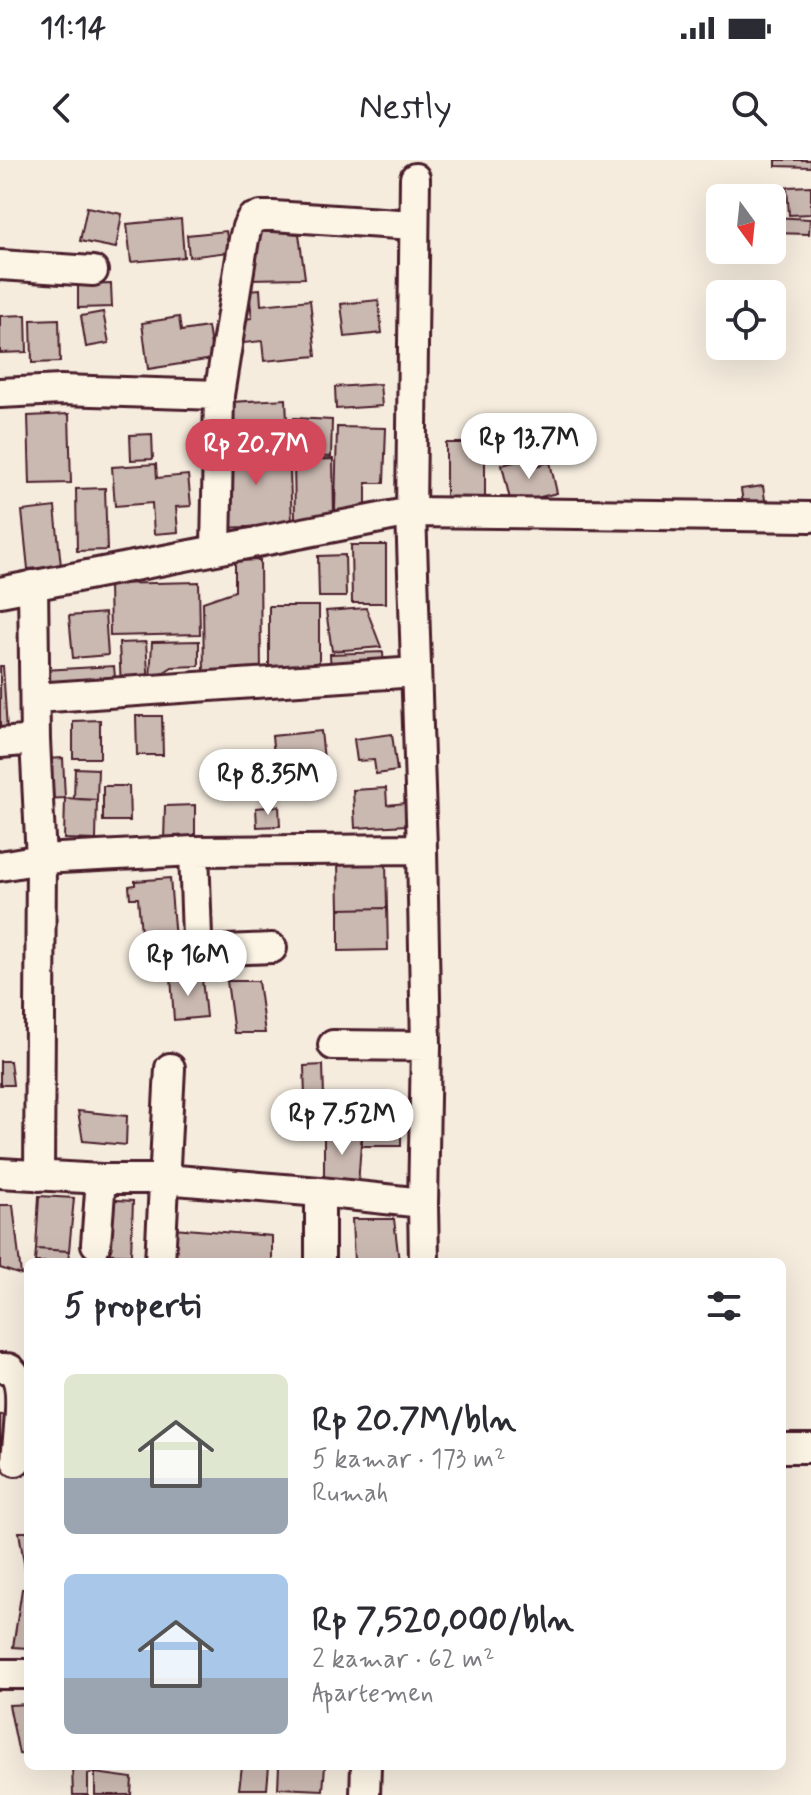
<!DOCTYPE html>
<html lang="id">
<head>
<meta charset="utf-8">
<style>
  body { margin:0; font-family:Mynerve,sans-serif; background:#f2f2f3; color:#2b2b33; height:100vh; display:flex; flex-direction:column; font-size:30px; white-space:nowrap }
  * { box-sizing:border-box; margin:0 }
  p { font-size:26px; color:#7c7c81 }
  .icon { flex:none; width:44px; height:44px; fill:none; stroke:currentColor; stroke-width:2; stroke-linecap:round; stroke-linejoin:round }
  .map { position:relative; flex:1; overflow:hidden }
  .sheet { position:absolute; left:24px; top:1098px; width:762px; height:512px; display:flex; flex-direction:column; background:#fff; border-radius:12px; box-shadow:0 8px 32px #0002 }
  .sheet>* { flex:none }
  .needle { width:52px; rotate:165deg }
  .fabs { position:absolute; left:706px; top:24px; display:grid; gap:16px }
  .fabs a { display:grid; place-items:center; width:80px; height:80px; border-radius:12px; background:#fff; box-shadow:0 8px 32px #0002; font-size:40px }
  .price { position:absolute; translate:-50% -68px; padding:0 18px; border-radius:28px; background:#fff; color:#222; font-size:26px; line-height:52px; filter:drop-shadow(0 2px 4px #0008) }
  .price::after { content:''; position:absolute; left:50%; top:48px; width:24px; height:18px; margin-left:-12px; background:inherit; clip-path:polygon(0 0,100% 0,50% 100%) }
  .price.selected { background:#d1495b; color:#fff }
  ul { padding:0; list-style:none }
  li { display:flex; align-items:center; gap:24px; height:200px; padding:0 40px }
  li span { display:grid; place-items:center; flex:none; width:224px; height:160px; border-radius:12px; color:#555 }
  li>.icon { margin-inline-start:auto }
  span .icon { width:96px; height:96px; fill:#fffc; stroke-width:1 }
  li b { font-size:34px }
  h2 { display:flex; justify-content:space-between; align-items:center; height:96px; padding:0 40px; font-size:34px }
  .status { display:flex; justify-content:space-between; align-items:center; height:56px; padding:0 40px; background:#fff; direction:ltr }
  .status svg { height:22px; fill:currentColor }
  header { display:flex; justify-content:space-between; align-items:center; height:104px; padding:0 40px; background:#fff; font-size:36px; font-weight:600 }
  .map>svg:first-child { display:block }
  .building { fill:#cab9b1; stroke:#4a1f2b; stroke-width:2 }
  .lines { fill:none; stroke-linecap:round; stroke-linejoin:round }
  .minor-casing { stroke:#4a1f2b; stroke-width:34 }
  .minor { stroke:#fcf5e5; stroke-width:28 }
</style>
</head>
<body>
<div class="status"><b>11:14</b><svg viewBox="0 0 49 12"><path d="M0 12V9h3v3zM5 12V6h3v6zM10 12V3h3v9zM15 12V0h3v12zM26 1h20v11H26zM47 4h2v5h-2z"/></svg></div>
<header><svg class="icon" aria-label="back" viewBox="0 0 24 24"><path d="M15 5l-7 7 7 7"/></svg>Nestly<svg class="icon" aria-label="search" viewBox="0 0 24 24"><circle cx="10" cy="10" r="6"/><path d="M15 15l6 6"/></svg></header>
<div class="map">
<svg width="811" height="1635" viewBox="0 0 811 1635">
  <rect width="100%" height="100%" fill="#f5ecde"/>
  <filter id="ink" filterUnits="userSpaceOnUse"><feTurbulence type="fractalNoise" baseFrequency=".0125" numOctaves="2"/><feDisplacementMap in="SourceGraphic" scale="16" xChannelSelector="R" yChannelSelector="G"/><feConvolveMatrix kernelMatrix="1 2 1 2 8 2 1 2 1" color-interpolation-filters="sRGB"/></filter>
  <g filter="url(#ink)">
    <path class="building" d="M776,0h35v7l-35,-1z
      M811,26v28l-22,1 -2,-28z
      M87,47l35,7 -6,34 -36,-7z
      M772,57l38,2 -1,15 -37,-1z
      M181,59l3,38 -53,5 -4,-38z
      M251,69l48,5 6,44 -57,1z
      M226,71l3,21 -40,5 -2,-22z
      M111,124l1,23 -34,1v-23z
      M260,129l1,16 49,-5 6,56 -52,5 -2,-20 -28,3 -2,-24 20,-2 -3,-28z
      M378,140l4,33 -37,4 -4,-33z
      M103,152l6,31 -23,4 -5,-31z
      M26,155l1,37 -27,1v-37z
      M179,157l2,14 27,-4 5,32 -65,10 -6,-46z
      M59,159l1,43 -28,1 -1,-43z
      M380,224l2,22 -46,3 -1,-22z
      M286,239l2,45 -57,3 -1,-45z
      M69,254l2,69 -41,1 -2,-68z
      M294,258l38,2 -1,37 -39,-2z
      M337,267l49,1 -2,55h-18v27h-31z
      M152,274l1,25 -22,1 -1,-25z
      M446,283h39v56h-39z
      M289,286l3,79 -69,3 -3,-79z
      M530,298l2,9 18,-5 7,31 -46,11 -9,-39z
      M333,299l1,58 -39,1 -1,-58z
      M156,304l1,14 31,-3 3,31 -15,1 2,25 -24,2 -2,-31 -37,3 -3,-39z
      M763,326l3,21 -22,3 -3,-21z
      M105,328l2,62 -30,1 -1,-62z
      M55,347l6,59 -33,3 -6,-58z
      M351,385h35v58h-34z
      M345,395l1,42h-27l-1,-41z
      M260,400l1,114 -57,1 -1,-73 32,-11v-30z
      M199,422l1,52 -90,2 -1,-52z
      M269,446h50v68l-50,1z
      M366,448l15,39 -49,4 -6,-40z
      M105,453l3,42 -35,3 -4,-42z
      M199,481v25l-27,1 -22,14 2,-39z
      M146,482l3,44 -28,2 -2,-45z
      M383,492l1,20 -53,3 -1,-21z
      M0,506h3l4,64 -7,1z
      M114,506l2,23 -70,5 -2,-24z
      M136,556h26l1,39h-26z
      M100,560v38h-27v-37z
      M321,571l5,48 -49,5 -5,-48z
      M392,574l5,37 -21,3 -2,-14 -17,1 -3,-22z
      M63,598l2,40 -21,1 1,-40z
      M75,608l23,1 -1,31 -23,-1z
      M103,626h26l1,35h-27z
      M386,628l1,17 18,-2 2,22 -52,3 -2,-38z
      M65,638l32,2 -1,40 -32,-1z
      M195,645v35l-31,1 1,-35z
      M279,646l1,20 -23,1 -1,-19z
      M386,701l1,47 -48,1 -1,-47z
      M170,718l6,74 -33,4 -5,-58h-8l-1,-12 6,-1v-4z
      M387,748l1,42 -49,1v-42z
      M171,817l31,2 4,38 -32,3z
      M227,821h31l7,52h-31z
      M0,901h10l3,24h-13z
      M323,905l1,32h11l1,8 29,-1 1,22 -60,3 -2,-63z
      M78,951l49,5 -1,29 -43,-4z
      M362,970l-4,55 -34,-1v-53z
      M362,970h39v16h-39z
      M39,1036l35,2 -5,53 -33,-2z
      M100,1039l33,2 -2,54 -33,-2z
      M0,1045h13l8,70 -21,-7z
      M352,1059h42l5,43h-45z
      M173,1068l99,8v26h-101z
      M36,1089l33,2 -1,11h-33z
      M98,1093l33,2v7h-33z
      M18,1253l-11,39h-7v-37z
      M19,1372h9v37h-3z
      M22,1429h6v59l-15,-1z
      M28,1544v51l-9,-1 -10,-49z
      M72,1606h34v3l-18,5v21h-15z
      M242,1606h27l-2,23h-28z
      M279,1606h46l-2,24 -45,-2z
      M95,1613l37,5 -1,17h-36z"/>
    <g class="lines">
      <defs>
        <path id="minor" d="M415,18l-4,334 11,337 4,197 -3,157
          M0,105l93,6
          M0,233l61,-3 158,5
          M216,389l3,-154 25,-156 3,-12 4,-8 10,-3h12l141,9
          M33,425l2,155 6,119 -2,317
          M0,432l411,-80 400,5
          M35,538l381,-26
          M0,583l35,-3
          M194,691l3,86 6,14 69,-3
          M0,706l41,-7 153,-8 228,-2
          M333,885l93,1
          M0,1013l101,6h63l156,13 103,11 1,59
          M320,1032v70
          M96,1084l5,-65
          M160,1102l10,-194
          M0,1208c5,0 9,-1 12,3 15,14 5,69 4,90
          M782,1288h29
          M0,1514h28
          M365,1635l1,-29"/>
      </defs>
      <use href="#minor" class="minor-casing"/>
      <use href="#minor" class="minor"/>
    </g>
  </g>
</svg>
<div class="fabs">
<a><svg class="needle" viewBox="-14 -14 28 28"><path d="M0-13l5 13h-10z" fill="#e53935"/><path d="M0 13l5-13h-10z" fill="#7c7c81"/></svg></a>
<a><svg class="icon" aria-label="locate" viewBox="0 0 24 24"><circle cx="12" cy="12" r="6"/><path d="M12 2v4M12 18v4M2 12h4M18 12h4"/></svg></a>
</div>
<b class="price" style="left:529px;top:321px">Rp 13.7M</b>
<b class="price selected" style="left:256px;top:327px">Rp 20.7M</b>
<b class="price" style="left:268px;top:657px">Rp 8.35M</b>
<b class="price" style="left:188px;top:838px">Rp 16M</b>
<b class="price" style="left:342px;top:997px">Rp 7.52M</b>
<section class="sheet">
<h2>5 properti<svg class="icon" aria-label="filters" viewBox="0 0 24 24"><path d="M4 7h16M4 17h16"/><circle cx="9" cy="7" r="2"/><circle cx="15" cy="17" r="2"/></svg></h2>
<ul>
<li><span style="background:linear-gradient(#dfe7d0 65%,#9aa5b1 0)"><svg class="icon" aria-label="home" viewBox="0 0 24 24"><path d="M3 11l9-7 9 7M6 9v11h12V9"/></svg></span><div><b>Rp 20.7M/bln</b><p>5 kamar · 173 m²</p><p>Rumah</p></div></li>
<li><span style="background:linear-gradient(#a9c7e8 65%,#9aa5b1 0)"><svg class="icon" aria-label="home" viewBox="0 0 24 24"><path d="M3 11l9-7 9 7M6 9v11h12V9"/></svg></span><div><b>Rp 7,520,000/bln</b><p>2 kamar · 62 m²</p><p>Apartemen</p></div></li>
</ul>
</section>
</div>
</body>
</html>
